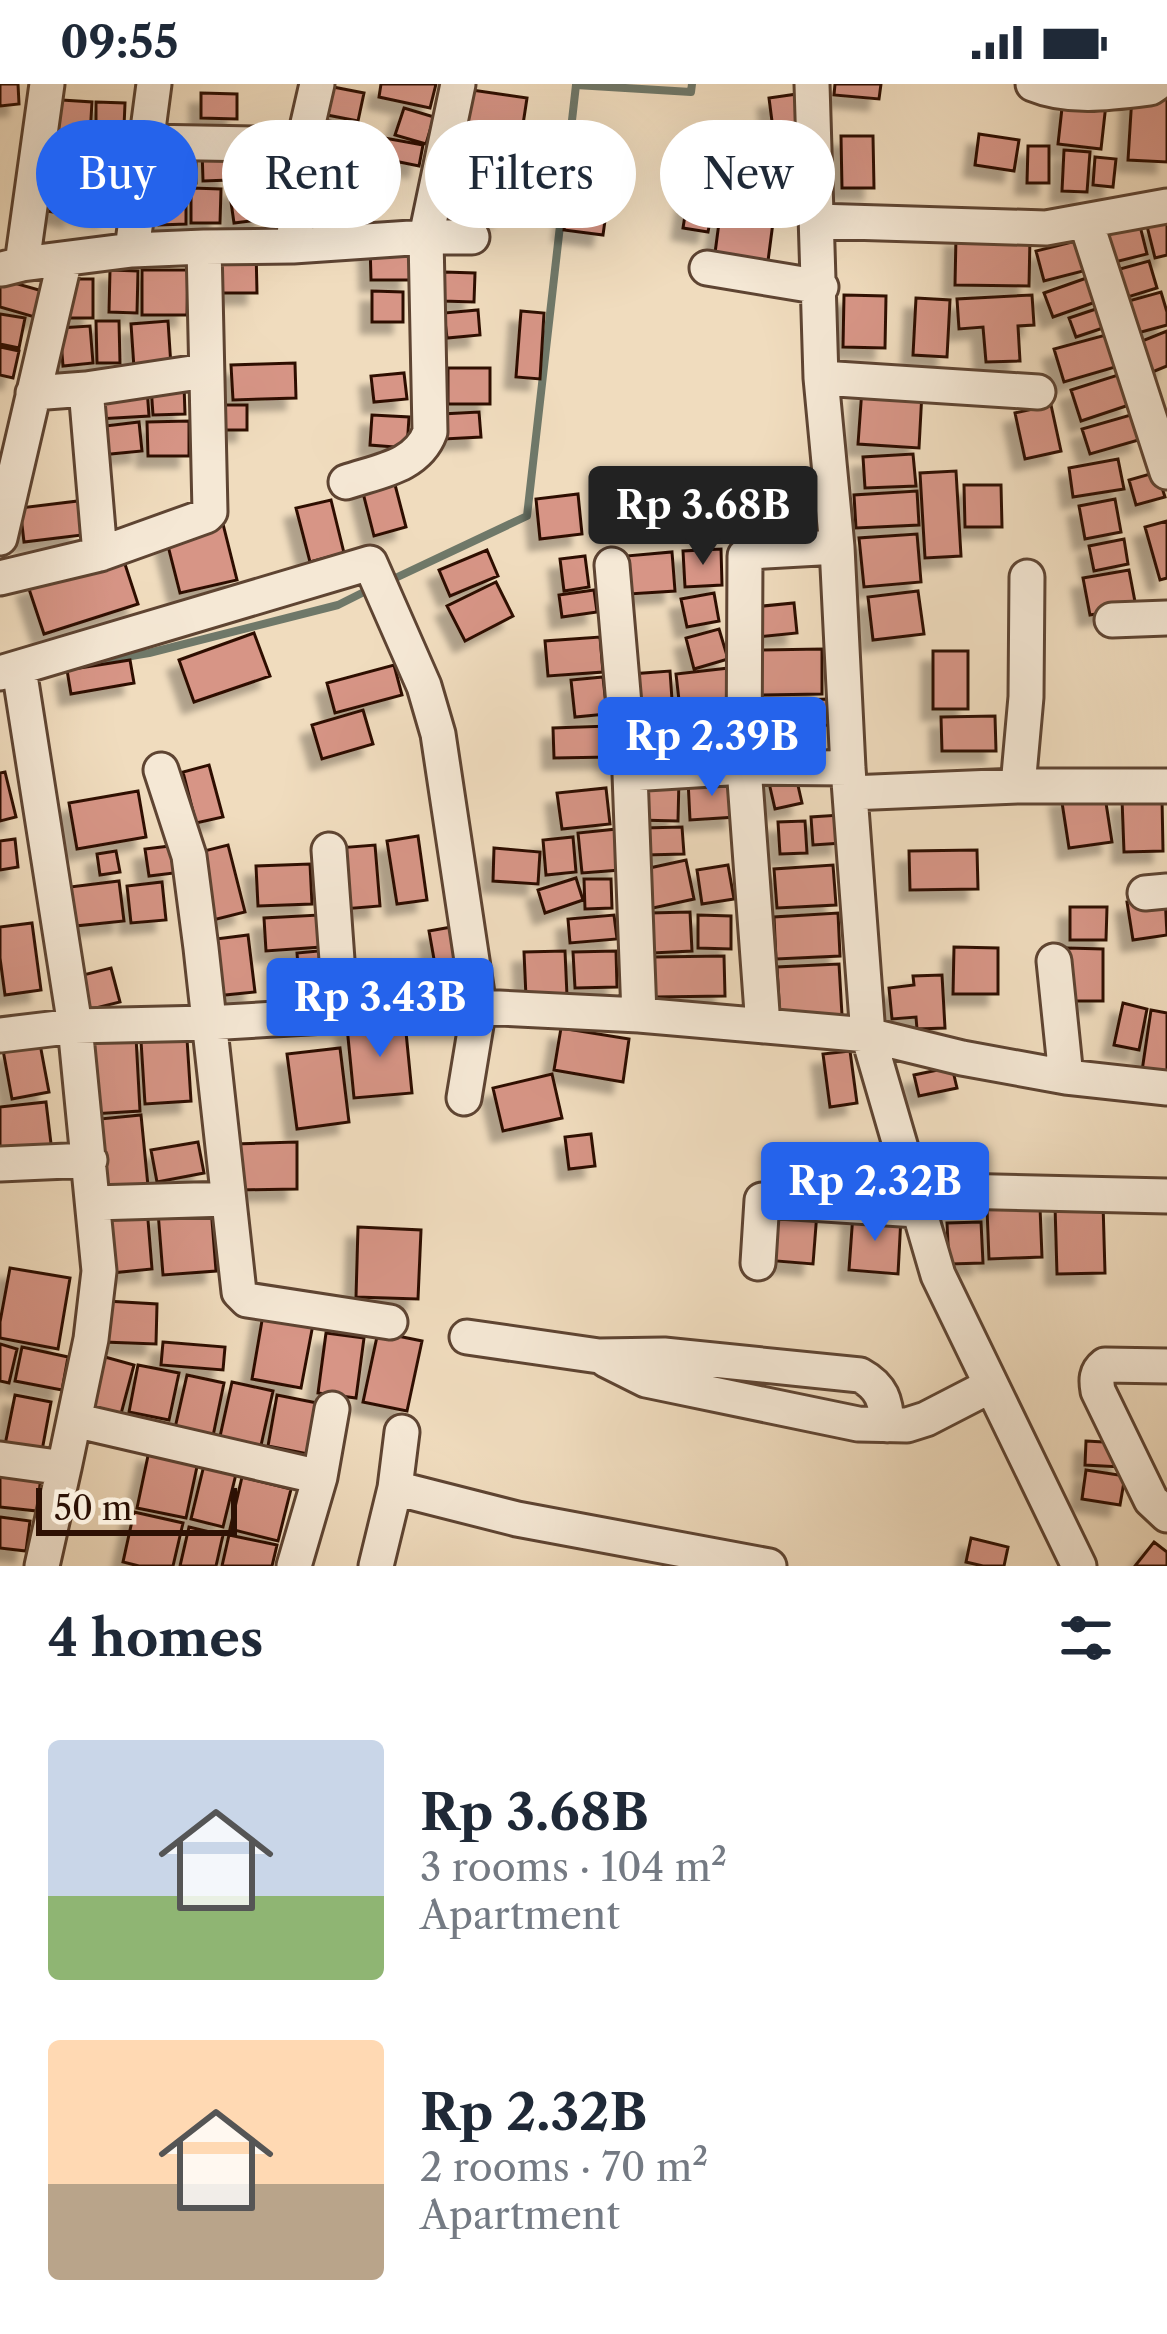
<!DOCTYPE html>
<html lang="en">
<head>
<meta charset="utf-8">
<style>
  body { margin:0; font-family:"Libre Caslon Text",serif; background:#f2f2f3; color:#1f2937; height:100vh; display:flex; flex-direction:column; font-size:45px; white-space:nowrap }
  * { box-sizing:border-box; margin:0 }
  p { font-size:39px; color:#747a83 }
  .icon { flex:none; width:66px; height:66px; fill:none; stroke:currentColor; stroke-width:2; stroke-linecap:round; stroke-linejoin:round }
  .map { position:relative; height:1482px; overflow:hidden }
  .sheet { display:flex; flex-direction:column; background:#fff; flex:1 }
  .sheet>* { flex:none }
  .top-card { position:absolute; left:36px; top:36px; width:1095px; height:108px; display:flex; gap:24px }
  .scale { position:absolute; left:36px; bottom:30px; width:201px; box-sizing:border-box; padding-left:12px; border:6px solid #2e1104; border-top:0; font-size:33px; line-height:42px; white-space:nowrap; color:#2e1104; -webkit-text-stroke:9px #f5e8d5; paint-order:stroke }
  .price { position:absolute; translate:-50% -102px; padding:0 27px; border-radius:12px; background:#2563eb; color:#fff; font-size:39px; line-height:78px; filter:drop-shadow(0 3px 6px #0008) }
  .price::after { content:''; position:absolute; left:50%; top:72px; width:36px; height:27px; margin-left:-18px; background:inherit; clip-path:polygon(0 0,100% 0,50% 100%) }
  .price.selected { background:#222; color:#fff }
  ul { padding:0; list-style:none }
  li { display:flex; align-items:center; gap:36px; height:300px; padding:0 48px }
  li span { display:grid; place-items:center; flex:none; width:336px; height:240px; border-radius:12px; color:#555 }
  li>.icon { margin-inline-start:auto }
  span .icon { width:144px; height:144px; fill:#fffc; stroke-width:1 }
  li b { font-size:51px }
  h2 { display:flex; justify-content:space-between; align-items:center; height:144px; padding:0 48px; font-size:51px }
  .tag { padding:0 42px; border-radius:54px; background:#fff; box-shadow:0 12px 48px #0002; font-size:42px; line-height:108px }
  .tag.selected { background:#2563eb; color:#fff }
  .status { display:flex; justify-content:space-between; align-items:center; height:84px; padding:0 60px; background:#fff; direction:ltr }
  .status svg { height:33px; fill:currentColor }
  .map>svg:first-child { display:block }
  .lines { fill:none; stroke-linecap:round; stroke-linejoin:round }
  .stream { stroke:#6f7869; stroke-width:8 }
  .building { fill:#d79586; stroke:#2e1104; stroke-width:3; filter:url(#shadow) }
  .minor-casing { stroke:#5e4432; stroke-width:39 }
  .minor { stroke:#f5e8d5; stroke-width:33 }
</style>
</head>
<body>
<div class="status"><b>09:55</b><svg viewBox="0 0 49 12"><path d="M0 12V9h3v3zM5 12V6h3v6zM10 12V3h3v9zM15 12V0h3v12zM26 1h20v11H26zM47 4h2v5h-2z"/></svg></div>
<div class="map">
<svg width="1167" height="1482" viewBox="0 0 1167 1482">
  <defs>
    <filter id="shadow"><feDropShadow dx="-11" dy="11" stdDeviation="3" flood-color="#0004"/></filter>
  </defs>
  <rect width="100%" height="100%" fill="#f0dcbe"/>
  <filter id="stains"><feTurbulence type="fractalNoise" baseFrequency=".00167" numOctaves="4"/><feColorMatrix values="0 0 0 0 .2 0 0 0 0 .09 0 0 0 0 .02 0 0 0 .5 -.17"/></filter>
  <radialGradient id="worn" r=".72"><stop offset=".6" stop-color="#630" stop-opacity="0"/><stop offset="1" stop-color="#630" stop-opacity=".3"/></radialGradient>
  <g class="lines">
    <path class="stream" d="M389,497l138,-65 49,-431 115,7 1,-8
      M90,579l59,-10 189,-48 32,-16"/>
  </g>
  <path class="building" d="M0,0h18l1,20 -19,2z
    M381,0h55l-6,24 -51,-11z
    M835,0h46l-2,15 -45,-4z
    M328,2l36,7 -6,28 -36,-7z
    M465,5l62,9 -5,33 -61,-10z
    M201,9l36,1v25l-36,-1z
    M797,10l5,39 -28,4 -5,-39z
    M1132,12l35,2v64l-39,-2z
    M46,15l46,3 -2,33 -46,-3z
    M1063,15l43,5 -5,45 -43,-5z
    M96,18l29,1 -1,24 -28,-1z
    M404,24l30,9 -8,27 -31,-9z
    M328,37l35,4 -3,30 -35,-4z
    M465,43l52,6 -3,29 -53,-6z
    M979,50l40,6 -5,31 -39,-6z
    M52,51l32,3 -1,23 -33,-2z
    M841,52h32l1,52h-32z
    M379,53l44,8 -4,21 -44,-9z
    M274,62l3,32 -33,2 -3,-31z
    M1028,62h21v37h-22z
    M228,64l2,32 -27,1 -1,-32z
    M691,65l33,9 -9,30 -32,-9z
    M166,66h30v33l-31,-2z
    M1064,66l26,2 -3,40 -25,-1z
    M1095,73l21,2 -3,28 -20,-2z
    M318,79l31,1v30l-32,-1z
    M452,83l56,7 -6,43 -55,-8z
    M571,88l40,5 -8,58 -39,-5z
    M43,95l37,7 -6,30 -37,-7z
    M84,100l28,4 -4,28 -28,-4z
    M261,100l5,35 -32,4 -5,-35z
    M159,103h27v37l-27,1z
    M191,104l30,1 -1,34h-29z
    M689,106l26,4 -7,38 -25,-4z
    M722,116l53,7 -7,54 -53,-8z
    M1167,137v34l-12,3 -8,-32z
    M1139,138l8,32 -40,10 -8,-33z
    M956,152l74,1 -1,49 -74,-1z
    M1084,155l7,30 -47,12 -8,-30z
    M410,158v38h-39l-1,-37z
    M256,165l1,44h-43l-1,-43z
    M1149,177l8,27 -39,12 -9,-28z
    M110,186l28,1 -1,42 -28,-1z
    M142,186h46l-1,45h-45z
    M444,188l31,1 -1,29 -31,-1z
    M1095,191l9,24 -51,18 -9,-24z
    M0,195l46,13 -8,26 -38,-11z
    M65,195h28v39h-27z
    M372,207l31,1v30h-31z
    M1161,208l6,20v13l-33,9 -9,-32z
    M844,211l42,1 -1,52 -42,-1z
    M1032,211l2,30 -16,1 2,35 -34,1 -3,-35 -24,2 -2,-30z
    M916,214l34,2 -3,57 -34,-2z
    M1102,223l7,19 -33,11 -7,-19z
    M478,226l2,25 -33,3 -3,-25z
    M521,227l23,2 -4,66 -24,-2z
    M0,230l25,4 -6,30 -19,-4z
    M96,237h23l1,42h-23z
    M168,237l3,45 -37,2 -3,-44z
    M90,242l3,37 -30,3 -3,-38z
    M1167,247v35l-22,9 -13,-30z
    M1113,249l9,32 -58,17 -10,-33z
    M0,263l19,4 -6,27 -13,-3z
    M295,279l1,35 -63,2 -2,-35z
    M448,284h42v36h-42z
    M404,289l3,26 -33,3 -3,-26z
    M1121,290l11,30 -51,17 -10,-31z
    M184,301l1,29 -32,1 -2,-29z
    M147,305l2,27 -51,3 -2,-27z
    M862,305l60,3 -3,56 -61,-4z
    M216,321h31v25h-30z
    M1051,321l10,46 -36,8 -10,-46z
    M479,328l2,25 -37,2 -2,-25z
    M1134,330l8,25 -52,15 -8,-25z
    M372,331l37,2 -2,31 -37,-3z
    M189,337v35h-41l-1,-34z
    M139,338l3,29 -42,4 -3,-28z
    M913,370l3,32 -51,2 -2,-31z
    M1118,375l6,30 -51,8 -4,-29z
    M956,387l5,85 -36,2 -5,-85z
    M1157,388l8,25 -29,8 -7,-25z
    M393,393l13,50 -32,9 -13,-51z
    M964,401h37l1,42h-37z
    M917,407l2,34 -63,3 -2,-33z
    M578,410l4,40 -42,5 -4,-40z
    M1115,415l6,33 -36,7 -6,-33z
    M331,416l13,53 -34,9 -14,-54z
    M78,417l4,34 -58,7 -4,-34z
    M222,436l15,60 -57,13 -15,-59z
    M1167,437v57l-7,2 -15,-53z
    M917,450l4,48 -57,5 -5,-49z
    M1124,455l4,25 -34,7 -5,-25z
    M721,465l1,36 -37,2 -2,-36z
    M487,466l11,26 -48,20 -11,-26z
    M672,468l3,39 -46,3 -3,-38z
    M122,471l16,49 -94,30 -16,-48z
    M585,472l4,31 -25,4 -4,-32z
    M1129,486l7,37 -46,8 -7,-37z
    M496,498l17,34 -48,25 -18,-35z
    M594,506l3,22 -35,5 -3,-22z
    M918,507l6,43 -51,6 -5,-43z
    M714,509l5,28 -32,6 -6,-28z
    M794,519l3,30 -41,4 -3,-30z
    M719,545l9,30 -34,10 -8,-31z
    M254,549l16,43 -76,26 -15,-42z
    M600,553l3,35 -55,4 -3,-35z
    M822,565v45l-67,1v-45z
    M933,567h35v58h-35z
    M130,576l4,23 -63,11 -4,-24z
    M394,581l8,30 -67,18 -8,-30z
    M729,584l4,35 -53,6 -4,-35z
    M670,587l5,72 -40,3 -4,-72z
    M603,593l4,37 -32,3 -4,-37z
    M829,615l1,26 -29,1 -2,-26z
    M756,616l38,1v37l-39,-1z
    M363,626l10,34 -51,15 -10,-34z
    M728,626l4,33 -49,6 -5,-33z
    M995,632l1,35h-54l-1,-34z
    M609,642l1,31 -56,1 -1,-30z
    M209,681l14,52 -27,6 -13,-51z
    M794,684l8,35 -27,6 -8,-35z
    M5,688l11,45 -16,4v-48z
    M639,693l40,1 -1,43 -40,-1z
    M733,693l3,40 -46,3 -2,-40z
    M606,704l4,36 -48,5 -5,-36z
    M1104,706l8,52 -43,6 -8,-52z
    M138,707l8,46 -69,12 -8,-46z
    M1162,714l1,53 -39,1 -2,-53z
    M840,731l2,28 -29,2 -2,-28z
    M805,737l2,32 -27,1 -2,-32z
    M682,743l2,27 -39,1 -1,-27z
    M617,745l3,41 -38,3 -4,-40z
    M418,752l9,64 -30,4 -10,-63z
    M573,753l3,35 -30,3 -3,-35z
    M15,755l3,28 -18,3v-29z
    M228,761l17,67 -32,8 -17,-67z
    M375,761l5,61 -37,3 -6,-61z
    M170,762l4,27 -25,3 -4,-27z
    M494,764l46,4 -2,32 -45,-3z
    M977,766l1,39 -68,1 -1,-39z
    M116,767l4,21 -20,3 -3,-21z
    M686,776l8,39 -41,9 -8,-39z
    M310,780l2,40 -54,2 -2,-40z
    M728,781l6,34 -32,5 -5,-34z
    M833,781l3,40 -59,3 -3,-39z
    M576,794l7,22 -38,13 -7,-23z
    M584,795h27l1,29 -27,1z
    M119,797l5,40 -49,5 -5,-39z
    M162,798l4,38 -35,3 -4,-37z
    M1165,812l2,39 -34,5 -6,-38z
    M1070,823h37l-1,33h-36z
    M690,828l2,39 -40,2 -2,-40z
    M838,829l2,43 -64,3 -2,-42z
    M319,831l2,32 -55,4 -2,-33z
    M614,831l3,24 -47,4 -2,-24z
    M698,831l33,1v33l-33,-1z
    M32,839l9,67 -36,5 -5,-37v-31z
    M457,842l9,45 -29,5 -8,-45z
    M248,851l7,57 -40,4 -7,-56z
    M954,863l44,1v46h-45z
    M1067,864l36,1v52h-36z
    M329,866l3,37 -32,2 -3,-36z
    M565,867l2,45 -41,1 -2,-45z
    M616,867l1,36 -42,1 -2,-36z
    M724,872l1,40 -71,1v-40z
    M839,880l3,51 -62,3 -3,-51z
    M111,884l9,34 -32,8 -9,-34z
    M942,891l3,53 -28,1 -1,-12 -24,2 -3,-31 25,-3 -1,-9z
    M1123,919l24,6 -8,41 -25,-5z
    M1151,926l16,3v62l-25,-4z
    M405,938l7,71 -58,5 -7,-71z
    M561,944l68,11 -6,43 -69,-12z
    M136,953l4,74 -48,3 -4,-74z
    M187,955l4,62 -46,3 -4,-63z
    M40,960l9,48 -37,7 -9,-49z
    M340,964l9,74 -52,7 -10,-75z
    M850,967l7,52 -27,4 -7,-53z
    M952,983l5,21 -38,8 -5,-21z
    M552,990l10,44 -59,13 -10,-43z
    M46,1018l6,50 -52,6v-51z
    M141,1031l7,71 -40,4 -8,-71z
    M591,1050l4,32 -26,3 -4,-32z
    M198,1058l6,31 -47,9 -6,-32z
    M297,1058v47l-62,1 -1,-46z
    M1103,1119l2,70 -48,1 -2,-69z
    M1040,1123l2,50 -53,2 -2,-50z
    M147,1124l5,61 -41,4 -5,-62z
    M211,1124l5,63 -53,4 -5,-63z
    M768,1124l49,4 -4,52 -49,-4z
    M853,1130l48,3 -3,57 -49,-4z
    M981,1138l2,41 -34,1 -2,-41z
    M358,1143l63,3 -3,69 -62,-2z
    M10,1184l60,10 -12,71 -58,-11v-16z
    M106,1217l51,3 -1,40 -52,-2z
    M264,1225l50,10 -13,69 -49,-9z
    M378,1248l44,9 -15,70 -44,-9z
    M326,1249l38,5 -8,60 -38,-5z
    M163,1258l62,5 -2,23 -62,-5z
    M0,1260l17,5 -8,34 -9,-2z
    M22,1263l46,10 -6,33 -47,-9z
    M105,1273l29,8 -13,49 -29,-8z
    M138,1281l41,8 -10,47 -40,-8z
    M187,1291l37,8 -11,53 -38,-8z
    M232,1298l41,9 -13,59 -41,-9z
    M15,1311l36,7 -10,54 -37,-6z
    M277,1311l45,9 -9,51 -45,-9z
    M1086,1357l35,2v24l-36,-2z
    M149,1367l49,11 -12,56 -49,-10z
    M204,1381l32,9 -13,53 -32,-8z
    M1086,1386l39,6 -5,29 -38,-6z
    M0,1388l41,4 -4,35 -37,-4z
    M242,1393l49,12 -13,52 -48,-12z
    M134,1428l49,11 -10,43h-34l-16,-4z
    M0,1433l30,4 -4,30 -26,-3z
    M189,1443l34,8 -7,31h-36z
    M229,1451l48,10 -5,21h-50z
    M971,1454l37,9 -4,19h-21l-17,-4z
    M1154,1458l13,10v14h-32z"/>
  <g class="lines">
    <defs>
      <path id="minor" d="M317,0l-14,61 -10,101 133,-9h46
        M812,0l9,294 16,169 11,221 20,267 70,240 141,291
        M1033,0c36,15 78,9 117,4l6,-4
        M145,58l158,3
        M816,137l230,7 121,-22
        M1086,138l81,250
        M204,163l89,-1
        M22,180l110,-14 22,-166
        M707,184l114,19
        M2,185l20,-5 25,-180
        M821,294l217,14
        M86,305l119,-18
        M346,398c32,-11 71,-15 84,-50l-4,-195 32,-153
        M0,454l65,-279
        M100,470l106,-38 4,-4 -6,-265 -72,3
        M612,481l18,209 9,241
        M0,494l100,-24 -14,-165 -53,4
        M1112,536l55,-2
        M0,589l370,-110 54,123 14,48 41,273 -271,16 -133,3 -75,9
        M161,686l28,86 12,92 38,344 8,8 143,22
        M630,690l114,-7 104,1
        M1018,702l8,-89 1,-120
        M850,709l168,-7h149
        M329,766l12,165
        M1145,809l22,-2
        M1054,877l12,116
        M763,942l-19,-259 1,-211 5,-4 87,-5
        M464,1014l15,-91 160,8 229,20 94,23 104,19 101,11
        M0,1080l90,-4
        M913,1106l254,6
        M94,1119l134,-4
        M758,1179l4,-63 155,10
        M467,1253l132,19 65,-1 196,20c22,12 26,26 27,50
        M606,1276l40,20 212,44 49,1 19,-6 64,-33
        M1167,1282l-62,-1c-9,7 -9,15 -7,26l53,109 16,15
        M74,1336l246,57 -26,89
        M0,1375l64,9 27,-129 8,-68 -24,-245 -56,-357
        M320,1393l12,-68
        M395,1404l122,31 252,47
        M42,1482l22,-98
        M376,1482l19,-78 7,-56"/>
    </defs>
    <use href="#minor" class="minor-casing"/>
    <use href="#minor" class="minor"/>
  </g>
  <rect width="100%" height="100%" filter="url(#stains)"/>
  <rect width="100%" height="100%" fill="url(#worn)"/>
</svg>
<div class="scale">50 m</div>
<b class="price selected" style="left:703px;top:484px">Rp 3.68B</b>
<b class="price" style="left:712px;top:715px">Rp 2.39B</b>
<b class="price" style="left:380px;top:976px">Rp 3.43B</b>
<b class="price" style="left:875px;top:1160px">Rp 2.32B</b>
<div class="top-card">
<a class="tag selected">Buy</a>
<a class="tag">Rent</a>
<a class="tag">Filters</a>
<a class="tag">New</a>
</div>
</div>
<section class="sheet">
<h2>4 homes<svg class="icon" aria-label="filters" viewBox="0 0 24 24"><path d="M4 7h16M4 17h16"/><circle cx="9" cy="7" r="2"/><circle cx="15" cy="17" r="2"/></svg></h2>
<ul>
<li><span style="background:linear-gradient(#c9d6e8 65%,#8fb573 0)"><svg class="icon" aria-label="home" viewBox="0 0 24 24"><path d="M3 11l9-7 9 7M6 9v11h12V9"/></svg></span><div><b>Rp 3.68B</b><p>3 rooms · 104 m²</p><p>Apartment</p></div></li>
<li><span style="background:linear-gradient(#ffd9b3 60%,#b9a48a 0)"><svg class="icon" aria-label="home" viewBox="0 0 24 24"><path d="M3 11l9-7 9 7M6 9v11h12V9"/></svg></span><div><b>Rp 2.32B</b><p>2 rooms · 70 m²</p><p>Apartment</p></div></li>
</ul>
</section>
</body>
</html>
